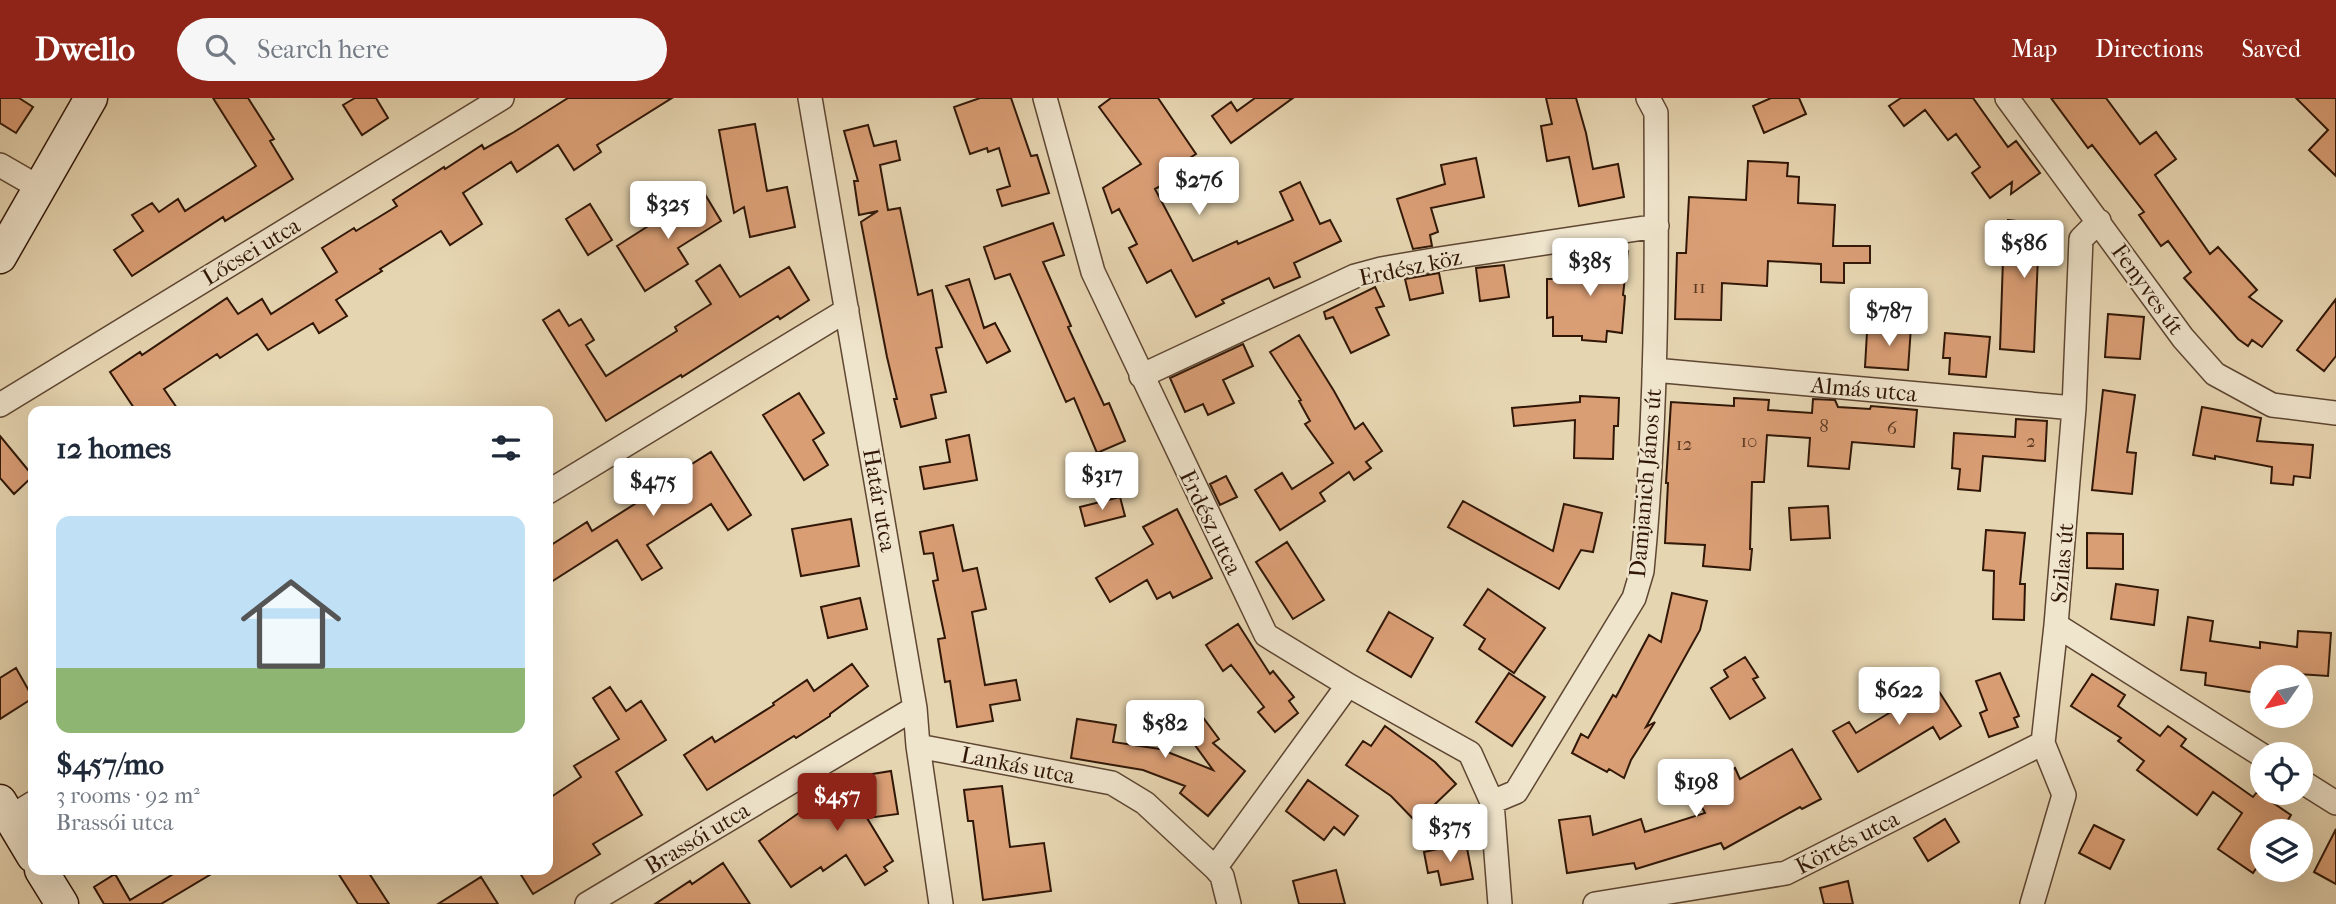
<!DOCTYPE html>
<html lang="en">
<head>
<meta charset="utf-8">
<style>
  body { margin:0; font-family:"IM FELL French Canon",serif; background:#f6f6f7; color:#1f2937; height:100vh; display:flex; flex-direction:column; font-size:26px; white-space:nowrap }
  * { box-sizing:border-box; margin:0 }
  p { font-size:23px; color:#747a83 }
  .icon { flex:none; width:38px; height:38px; fill:none; stroke:currentColor; stroke-width:2; stroke-linecap:round; stroke-linejoin:round }
  .map { position:relative; flex:1; overflow:hidden }
  .drawer { position:absolute; left:28px; top:308px; width:525px; height:469px; display:flex; flex-direction:column; background:#fff; border-radius:14px; box-shadow:0 7px 28px #0002 }
  .drawer>* { flex:none }
  .needle { width:46px; rotate:236deg }
  .fabs { position:absolute; left:2250px; top:567px; display:grid; gap:14px }
  .fabs a { display:grid; place-items:center; width:63px; height:63px; border-radius:50%; background:#fff; box-shadow:0 7px 28px #0002; font-size:35px }
  .price { position:absolute; translate:-50% -60px; padding:0 16px; border-radius:7px; background:#fff; color:#222; font-size:23px; line-height:46px; filter:drop-shadow(0 2px 4px #0008) }
  .price::after { content:''; position:absolute; left:50%; top:42px; width:21px; height:16px; margin-left:-10px; background:inherit; clip-path:polygon(0 0,100% 0,50% 100%) }
  .price.on { background:#8f2418; color:#fff }
  ul { padding:0; list-style:none }
  li { display:grid; align-content:center; gap:14px; height:371px; padding:0 28px }
  li+li { border-top:2px solid #e0e1e3 }
  li span { display:grid; place-items:center; height:217px; border-radius:14px; color:#555 }
  li>.icon { margin-inline-start:auto }
  span .icon { width:126px; height:126px; fill:#fffc; stroke-width:1 }
  li b { font-size:30px }
  h2 { display:flex; justify-content:space-between; align-items:center; height:84px; padding:0 28px; font-size:30px }
  header { display:flex; align-items:center; gap:42px; box-sizing:border-box; height:98px; padding:0 35px; background:#8f2418; color:#fff }
  header strong { font-size:33px }
  nav { display:flex; gap:38px; margin-inline-start:auto; font-size:24px }
  .search { width:490px; height:63px; background:#f6f6f7; display:flex; align-items:center; gap:18px; box-sizing:border-box; padding:0 24px; border-radius:38px; color:#747a83; font-size:26px }
  .map>svg:first-child { display:block }
  .building { fill:#da9e75; stroke:#311707; stroke-width:2 }
  .lines { fill:none; stroke-linecap:round; stroke-linejoin:round }
  .street-casing { stroke:#5e4632; stroke-width:26 }
  .secondary-casing { stroke:#311707; stroke-width:35 }
  .street { stroke:#efe4cc; stroke-width:23 }
  .secondary { stroke:#efe4cc; stroke-width:32 }
  .labels { text-anchor:middle; stroke-width:5; stroke-linejoin:round; paint-order:stroke }
  .number-label { font-size:19px; fill:#5b3922 }
  .street-label { font-size:23px; fill:#311707; stroke:#efe4cc }
</style>
</head>
<body>
<header>
<strong>Dwello</strong>
<div class="search"><svg class="icon" aria-label="search" viewBox="0 0 24 24"><circle cx="10" cy="10" r="6"/><path d="M15 15l6 6"/></svg>Search here</div>
<nav><a>Map</a><a>Directions</a><a>Saved</a></nav>
</header>
<div class="map">
<svg width="2336" height="806" viewBox="0 0 2336 806">
  <rect width="100%" height="100%" fill="#e6d5b1"/>
  <filter id="stains"><feTurbulence type="fractalNoise" baseFrequency=".00286" numOctaves="4"/><feColorMatrix values="0 0 0 0 .2 0 0 0 0 .09 0 0 0 0 .02 0 0 0 .5 -.17"/></filter>
  <radialGradient id="worn" r=".72"><stop offset=".6" stop-color="#630" stop-opacity="0"/><stop offset="1" stop-color="#630" stop-opacity=".3"/></radialGradient>
  <path class="building" d="M0,0h19l14,9 -17,26 -16,-10z
    M213,0h35l26,41 -4,2 23,38 -68,42 -2,-4 -91,59 -18,-26 29,-19 -11,-16 20,-12 7,9 19,-13 7,12 71,-45z
    M355,0h21l12,20 -26,17 -19,-30z
    M568,0h104l-75,47 4,7 -27,18 -16,-25 -41,27 -6,-10 -48,31 19,31 -32,21 -9,-14 -61,38 2,2 -46,29 11,16 -28,17 -6,-10 -45,27 -11,-16 -37,24 -3,-4 -53,35 15,22h-43l-26,-39 30,-20 2,3 85,-57 11,16 24,-15 9,15 66,-42 -15,-24 32,-20 2,3 41,-25 -4,-6 51,-33 1,2 37,-24 2,4 30,-17z
    M980,0h31l20,58 6,-1 12,38 -47,13 -5,-16 13,-4 -11,-38 -11,4 -1,-4 -17,6 -16,-47z
    M1111,0h47l38,56 -35,22 5,7 -11,6 38,72 44,-20 1,3 55,-24 -13,-28 20,-10 20,42 10,-4 11,21 -47,22 6,14 -26,11 -5,-10 -47,22 2,3 -28,14 -25,-47 -24,13 -18,-35 8,-4 -18,-35 -7,4 -9,-25 38,-24 -42,-57z
    M1255,0h38l-62,45 -19,-27 19,-14 6,9z
    M1546,0h30l10,35 7,36 25,-5 6,33 -45,9 -10,-49 -22,4 -6,-35 11,-2z
    M1771,0h28l7,16 -42,19 -11,-27z
    M1901,0h72l35,49 8,-6 24,32 -29,21 1,-12 -22,16 -18,-25 8,-6 -24,-33 -8,6 -23,-30 -21,16 -15,-20z
    M2051,0h55l34,46 16,-12 20,27 -21,16 55,79 8,-7 39,43 -8,7 33,24 -20,26 -10,-7 -4,6 -10,-7 -54,-61 7,-6 -23,-31 -7,5 -22,-31 5,-3 -52,-67 -4,3z
    M2296,0h40v78l-27,-26 19,-20z
    M755,26l12,67 20,-4 8,40 -45,10 -6,-30 -10,6 -15,-83z
    M868,27l6,21 22,-5 4,19 -20,5 8,45 12,-2 18,87 14,-5 10,57 -6,1 10,44 -15,3 5,23 -35,9 -7,-28h3l-10,-42 -26,-135 17,-11 -19,4 -5,-34h4l-14,-50z
    M1476,60l8,39 -53,11 7,24 -8,3 2,11 -19,3 -16,-50 48,-15 -4,-19z
    M1748,63l40,2 -1,13 12,1 -1,26 37,2 -2,41h37v17h-26v20l-23,-1v-18l-53,-3 -1,25 -45,-3 -1,37 -46,-1 2,-66h9l3,-56 57,3z
    M703,93l18,30 -43,27 10,16 -43,27 -28,-45z
    M590,106l22,36 -24,15 -22,-36z
    M2008,122l54,6 -3,33 -21,-3 -4,96 -34,-3 3,-90z
    M1053,125l11,32 -21,7 28,64 -3,1 36,78 5,-2 16,38 -28,12 -23,-55 -8,4 -56,-128 -15,5 -11,-32z
    M1603,150l25,3 -5,44 2,1 -3,37 -15,-2 -1,11 -24,-2v-4h-29v-19l-6,1v-39h37l3,-28z
    M720,167l20,32 49,-30 20,33 -29,19 -2,-3 -96,61 -1,-2 -75,46 -63,-101 16,-10 10,16 12,-7 13,21 -8,5 20,31 71,-45 -2,-4 36,-23 -15,-23z
    M1504,167l5,32 -29,4 -4,-33z
    M1439,175l4,20 -33,7 -5,-21z
    M969,181l15,49 11,-5 15,28 -23,12 -41,-77z
    M1375,189l9,19 -8,2 13,27 -38,18 -18,-36 -7,2 -2,-7z
    M2336,201v57l-12,15 -27,-21z
    M2108,216l36,3 -4,42 -35,-2z
    M1881,226l30,3 -3,43 -43,-3 2,-35 13,1z
    M1945,235l45,4 -4,40 -37,-3 1,-16h-7z
    M1299,237l35,56 21,38 8,-6 19,28 -16,11 5,6 -17,12 -5,-8 -29,21 5,8 -45,29 -25,-40 27,-17 10,16 41,-26 -28,-39 5,-3 -11,-20 2,-1 -31,-48z
    M1243,246l10,22 -30,14 11,23 -26,12 -5,-11 -18,8 -15,-34z
    M2103,292l32,5 -8,57 9,1 -4,41 -40,-4z
    M799,295l25,40 -11,7 15,25 -24,15 -41,-65z
    M1580,298l39,2 -1,28h-4l-1,33 -39,-1 1,-38 -61,6 -2,-18 68,-6z
    M1734,300l35,2 -1,10 44,3 1,-14 22,1 3,7 32,2 1,-3 46,4 -3,37 -62,-5 -3,27 -41,-3 2,-28 -43,-3 -3,47h-12l-2,67h2l-2,21 -47,-4 2,-21 -40,-2 3,-60h-2l5,-81 63,4z
    M2202,309l59,11 -4,23 56,4 -3,33 -16,-2 -1,9 -22,-2 1,-16 -57,-11v3l-22,-4z
    M2016,321l31,2 -2,40 -62,-5 -3,35 -22,-2 2,-20 -8,-1 2,-35 61,4z
    M969,337l8,45 -53,9 -4,-22 30,-5 -4,-22z
    M0,338l33,40 -19,18 -14,-16z
    M711,354l40,63 -23,15 -17,-26 -64,41 15,23 -20,12 -25,-40 -69,44v-37l39,-25 5,9 57,-36 -10,-15 21,-13 8,12z
    M1226,378l11,21 -17,8 -10,-21z
    M1120,399l5,19 -40,10 -5,-19z
    M1463,403l90,50 11,-47 38,9 -9,39 -12,-2 -22,39 -111,-62z
    M1828,408l2,32 -39,2 -2,-32z
    M1177,411l35,69 -39,20 -3,-6 -13,7 -10,-19 -37,22 -14,-24 57,-34 -10,-17z
    M851,421l8,47 -58,10 -9,-47z
    M953,427l10,46 14,-3 9,41 -14,3 13,73 31,-5 4,20 -30,5 3,16 -36,6 -7,-46 -5,1 -7,-43 7,-1 -12,-57 5,-1 -5,-27 -9,1 -4,-22z
    M1986,432l39,3 -5,51h5l-1,36 -31,-1 1,-48 -11,-1z
    M2087,435l36,1v35l-36,-1z
    M1287,444l37,58 -31,19 -37,-57z
    M2116,486l42,6 -4,35 -43,-6z
    M1488,491l57,39 -31,45 -35,-24 6,-10 -21,-14z
    M1672,495l35,8 -7,29 -54,97 9,-5 -24,38 -7,18 -15,-9 -2,3 -35,-19 9,-19 7,4 25,-43 3,2 33,-62 12,7z
    M860,500l7,31 -39,9 -7,-31z
    M1389,514l44,26 -22,39 -44,-26z
    M2188,519l25,4 -3,20 50,7v-6l37,5 1,-16 33,2 -3,43 -59,-4 -1,5h-5v17l-58,-9 1,-12 -25,-3z
    M1238,526l32,50 3,-3 21,26 -5,4 9,12 -23,19 -17,-20 6,-5 -33,-42 -8,6 -17,-26z
    M1745,559l13,20 -5,2 12,19 -35,21 -19,-31 17,-11 -4,-7z
    M852,566l16,22 -38,28v2l-34,22 -2,-2 -87,54 -23,-35 28,-18 3,5 59,-37 -1,-2 34,-23 7,11z
    M16,570l17,30 -33,21v-41z
    M1509,575l36,24 -33,49 -36,-24z
    M2000,575l19,43 -5,2 4,9 -29,10 -9,-24 7,-3 -11,-29z
    M2092,576l33,21 -7,11 42,30 8,-10 18,13 -5,7 72,51 4,-5 34,23 -10,16h-18v27l-10,15 -35,-24 24,-36 -29,-21 -16,23 -60,-45 7,-9 -26,-20 3,-3 -50,-32z
    M1931,581l30,47 -21,13 -7,-12 -75,45 -25,-41 16,-9 7,11 58,-35 -4,-6z
    M610,589l16,24 15,-10 25,39 -50,32 26,43 -49,29 7,10 -67,40 -15,-24h30v-71l33,-22 -7,-11 45,-27 -26,-41z
    M1199,614l20,27 -6,4 32,28 -37,45 -28,-23 5,-7 -42,-16 -72,-12 6,-39 39,6 -3,17 47,7 53,21 -34,-47 5,-5 3,3z
    M1385,628l50,36 21,22 -25,24 2,2 -14,15 -28,-29 -45,-31 17,-24 8,5z
    M1792,651l29,50 -19,10 -2,-2 -76,42 -3,-6 -85,26 -2,-6 -67,10 -8,-53 31,-4 3,19 48,-16 4,13 60,-19 -12,-22 42,-23 5,11z
    M891,673l7,43 -31,4 26,43 -9,6 3,4 -22,14 -19,-30 -23,16 -2,-4 -30,20 -32,-46 44,-31 4,5 54,-34 -1,-5z
    M1308,682l50,36 -14,19 -10,-8 -10,13 -38,-29z
    M1002,688l8,61 34,-4 7,48 -68,9 -10,-79h-5l-4,-31z
    M1945,721l14,23 -31,19 -14,-23z
    M2094,727l30,15 -14,29 -31,-16z
    M2336,731v55l-22,-12z
    M1466,745l7,36 -32,6 -3,-14 -10,2 -4,-21z
    M723,765l27,41h-95l35,-23 2,3z
    M180,772h38l-57,34h-57l-10,-17 21,-13 15,26z
    M336,772h31l22,34h-31z
    M1336,772l9,34h-46l-6,-23z
    M481,779l17,27h-60z
    M1848,783l5,23h-29l-4,-16z"/>
  <g class="lines">
    <defs>
      <path id="street" d="M810,0l105,610 3,38 23,158
        M1045,0l48,174 173,363 82,50 122,68 22,49 8,102
        M2007,0l176,240 32,36 57,31 64,8
        M0,67l40,23
        M1654,272l420,38
        M1141,278l214,-100 26,-7 58,-10 218,-33
        M0,307l502,-307
        M548,394l299,-182
        M2056,527l207,131
        M918,648l194,37 33,20 70,65 7,8 7,28
        M2301,683l35,22
        M1492,704l24,-10 118,-194 8,-27c15,-152 15,-306 14,-458l-8,-15
        M10,719l23,-14
        M1215,770l133,-183
        M587,806l328,-196
        M1595,806l191,-31 257,-130
        M2032,806l32,-109 -21,-52 13,-118 18,-217 7,-169 18,-18"/>
      <path id="secondary" d="M0,159l91,-159
        M0,703l33,55
        M41,772l21,34"/>
    </defs>
    <use href="#street" class="street-casing"/>
    <use href="#secondary" class="secondary-casing"/>
    <use href="#street" class="street"/>
    <use href="#secondary" class="secondary"/>
  </g>
  <g class="labels">
    <g class="number-label">
      <text x="1699" y="195">11</text>
      <text x="1824" y="334">8</text>
      <text x="1892" y="336">6</text>
      <text x="1749" y="349">10</text>
      <text x="2031" y="349">2</text>
      <text x="1684" y="352">12</text>
    </g>
    <g class="street-label">
      <text transform="translate(251 153) rotate(-31)" y="8">Lőcsei utca</text>
      <text transform="translate(1410 169) rotate(-12)" y="8">Erdész köz</text>
      <text transform="translate(2148 191) rotate(54)" y="8">Fenyves út</text>
      <text transform="translate(1864 291) rotate(5)" y="8">Almás utca</text>
      <text transform="translate(1645 385) rotate(-85)" y="8">Damjanich János út</text>
      <text transform="translate(880 402) rotate(80)" y="8">Határ utca</text>
      <text transform="translate(1211 424) rotate(64)" y="8">Erdész utca</text>
      <text transform="translate(2062 465) rotate(-85)" y="8">Szilas út</text>
      <text transform="translate(1018 667) rotate(11)" y="8">Lankás utca</text>
      <text transform="translate(697 740) rotate(-31)" y="8">Brassói utca</text>
      <text transform="translate(1847 744) rotate(-27)" y="8">Körtés utca</text>
    </g>
  </g>
  <rect width="100%" height="100%" filter="url(#stains)"/>
  <rect width="100%" height="100%" fill="url(#worn)"/>
</svg>
<div class="fabs">
<a><svg class="needle" viewBox="-14 -14 28 28"><path d="M0-13l5 13h-10z" fill="#e53935"/><path d="M0 13l5-13h-10z" fill="#747a83"/></svg></a>
<a><svg class="icon" aria-label="locate" viewBox="0 0 24 24"><circle cx="12" cy="12" r="6"/><path d="M12 2v4M12 18v4M2 12h4M18 12h4"/></svg></a>
<a><svg class="icon" aria-label="layers" viewBox="0 0 24 24"><path d="M12 4l9 5-9 5-9-5zM3 14l9 5 9-5"/></svg></a>
</div>
<b class="price" style="left:1199px;top:119px">$276</b>
<b class="price" style="left:668px;top:143px">$325</b>
<b class="price" style="left:2024px;top:182px">$586</b>
<b class="price" style="left:1590px;top:200px">$385</b>
<b class="price" style="left:1889px;top:250px">$787</b>
<b class="price" style="left:1102px;top:414px">$317</b>
<b class="price" style="left:653px;top:420px">$475</b>
<b class="price" style="left:1899px;top:629px">$622</b>
<b class="price" style="left:1165px;top:662px">$582</b>
<b class="price" style="left:1696px;top:721px">$198</b>
<b class="price on" style="left:837px;top:735px">$457</b>
<b class="price" style="left:1450px;top:766px">$375</b>
<section class="drawer">
<h2>12 homes<svg class="icon" aria-label="filters" viewBox="0 0 24 24"><path d="M4 7h16M4 17h16"/><circle cx="9" cy="7" r="2"/><circle cx="15" cy="17" r="2"/></svg></h2>
<ul>
<li><span style="background:linear-gradient(#bfe0f5 70%,#8fb573 0)"><svg class="icon" aria-label="home" viewBox="0 0 24 24"><path d="M3 11l9-7 9 7M6 9v11h12V9"/></svg></span><div><b>$457/mo</b><p>3 rooms · 92 m²</p><p>Brassói utca</p></div></li>
</ul>
</section>
</div>
</body>
</html>
